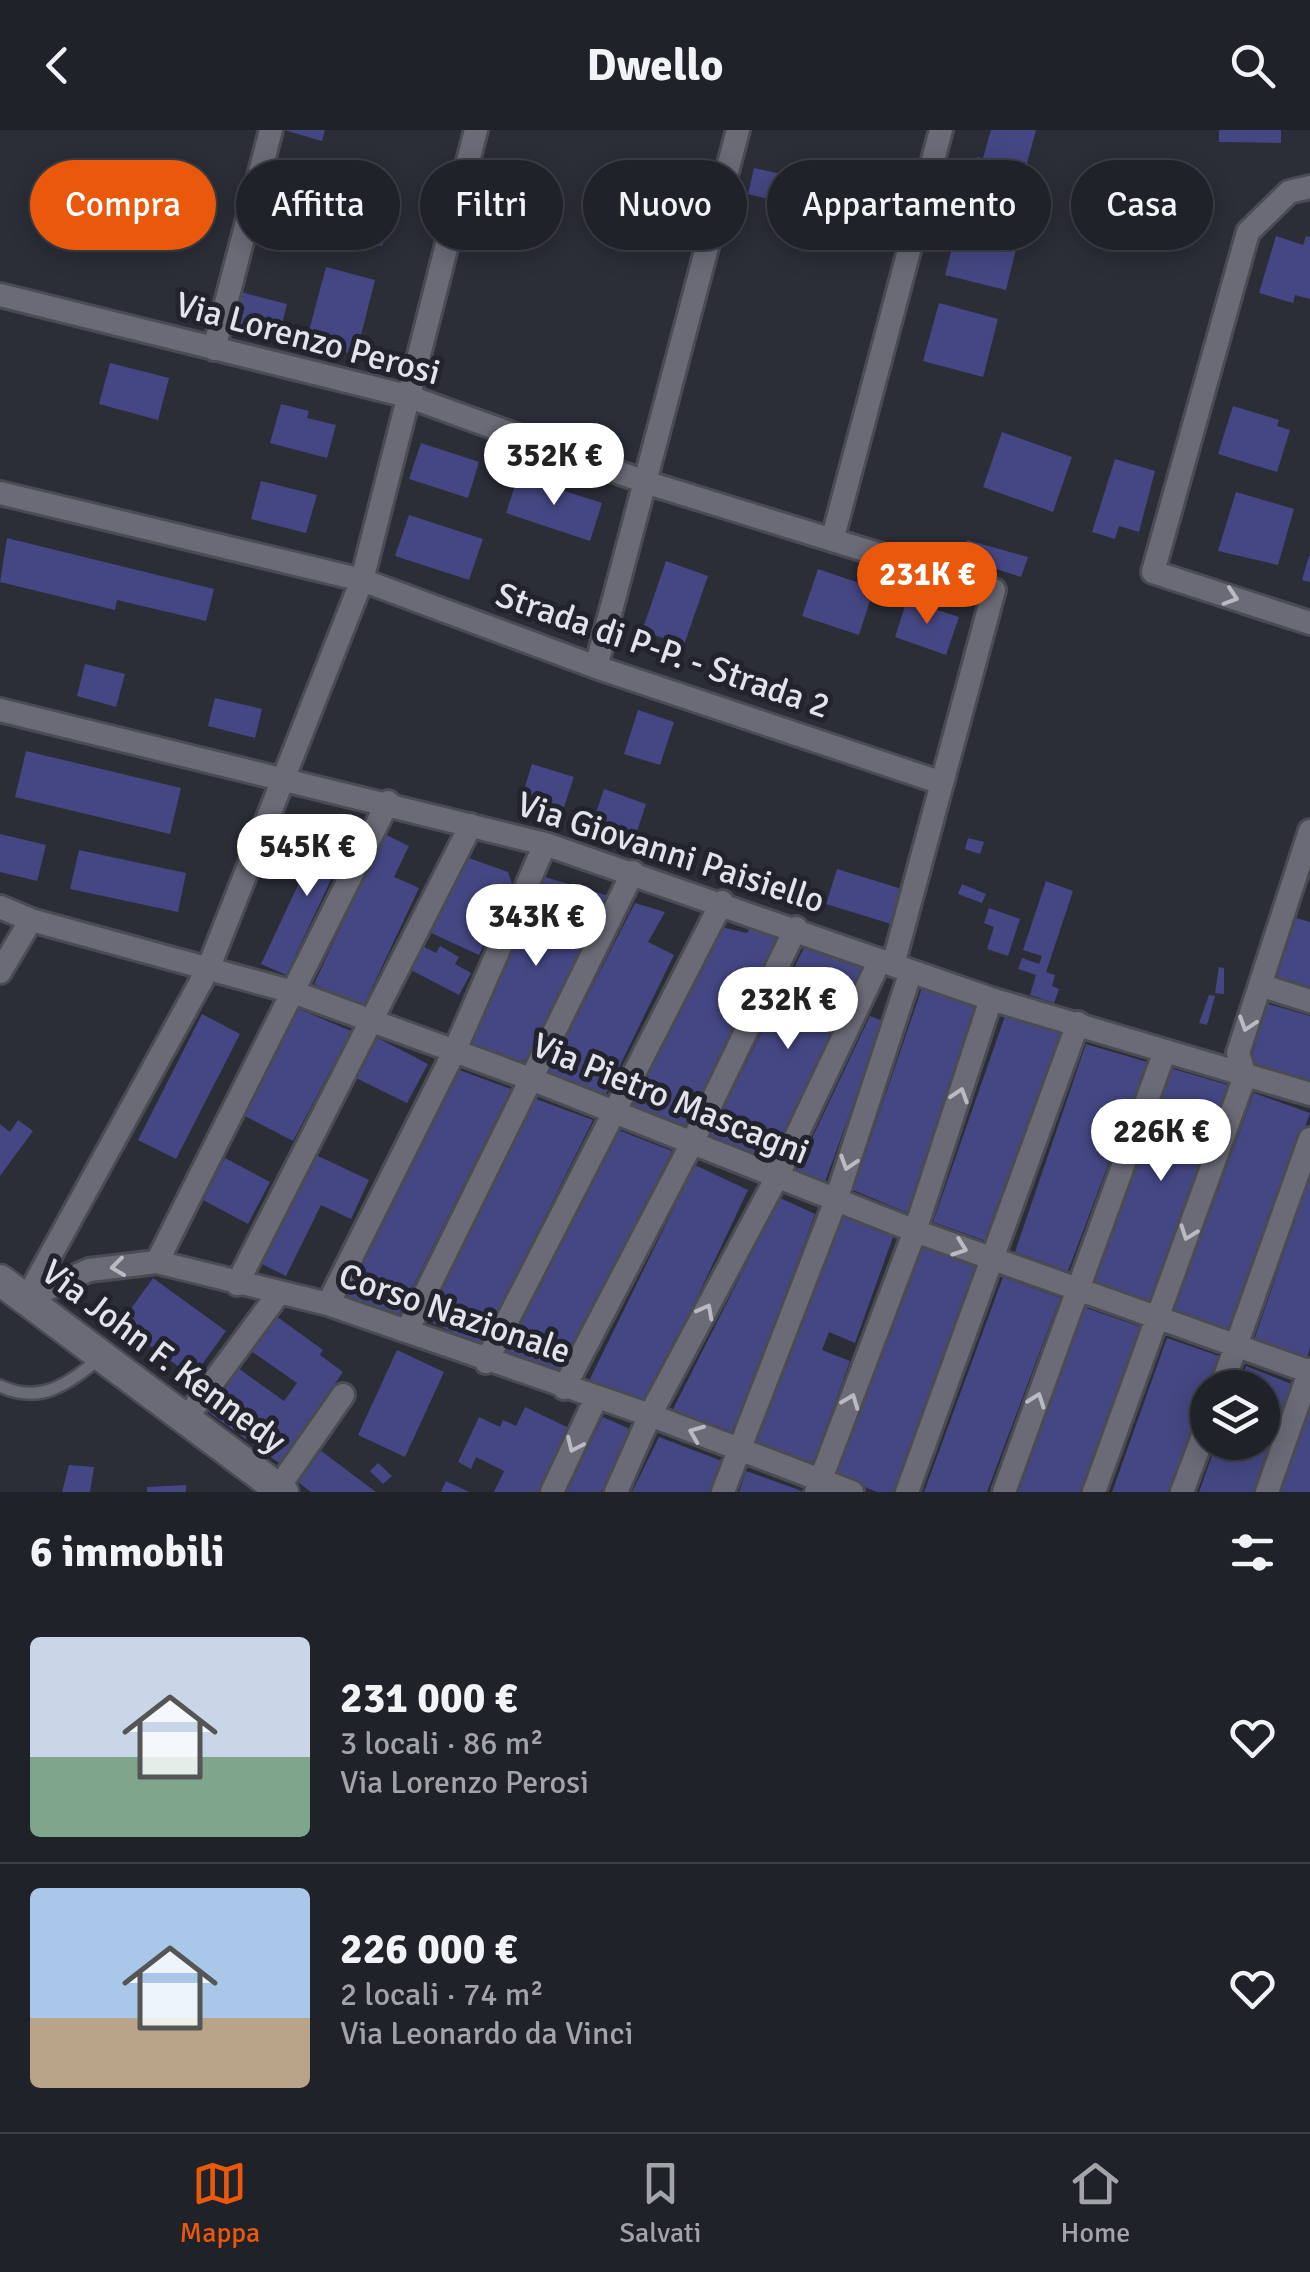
<!DOCTYPE html>
<html lang="it">
<head>
<meta charset="utf-8">
<style>
  body { margin:0; font-family:Signika,sans-serif; background:#282a31; color:#f1f3f6; height:100vh; display:flex; flex-direction:column; font-size:38px; white-space:nowrap }
  * { box-sizing:border-box; margin:0 }
  p { font-size:32px; color:#a2a4a8 }
  .icon { flex:none; width:55px; height:55px; fill:none; stroke:currentColor; stroke-width:2; stroke-linecap:round; stroke-linejoin:round }
  .map { position:relative; height:1362px; overflow:hidden }
  .details { display:flex; flex-direction:column; background:#202229; flex:1 }
  .details>* { flex:none }
  .hud { position:absolute; left:30px; top:30px; width:1250px; height:90px; display:flex; gap:20px }
  .controls { position:absolute; left:1190px; top:1240px; display:grid; gap:20px }
  .controls a { display:grid; place-items:center; width:90px; height:90px; border-radius:50%; background:#202229; box-shadow:0 5px 25px #0003,0 0 0 2px #3d3f46; font-size:50px }
  .price { position:absolute; translate:-50% -85px; padding:0 22px; border-radius:35px; background:#fff; color:#222; font-size:32px; line-height:65px; filter:drop-shadow(0 2px 5px #0008) }
  .price::after { content:''; position:absolute; left:50%; top:60px; width:30px; height:22px; margin-left:-15px; background:inherit; clip-path:polygon(0 0,100% 0,50% 100%) }
  .price.on { background:#ea580c; color:#fff }
  ul { padding:0; list-style:none }
  li { display:flex; align-items:center; gap:30px; height:250px; padding:0 30px }
  li+li { border-top:2px solid #3d3f46 }
  li span { display:grid; place-items:center; flex:none; width:280px; height:200px; border-radius:10px; color:#555 }
  li>.icon { margin-inline-start:auto }
  span .icon { width:120px; height:120px; fill:#fffc; stroke-width:1 }
  li b { font-size:42px }
  h2 { display:flex; justify-content:space-between; align-items:center; height:120px; padding:0 30px; font-size:42px }
  .pill { padding:0 35px; border-radius:45px; background:#202229; box-shadow:0 5px 25px #0003,0 0 0 2px #3d3f46; font-size:35px; line-height:90px }
  .pill.on { background:#ea580c; color:#fff }
  header { display:flex; justify-content:space-between; align-items:center; height:130px; padding:0 30px; background:#202229; font-size:45px; font-weight:700 }
  .menu { display:flex; justify-content:space-around; align-items:center; height:140px; border-top:2px solid #3d3f46; background:#202229; font-size:28px; color:#a2a4a8 }
  .menu a { display:grid; justify-items:center; gap:5px }
  .menu .on { color:#ea580c }
  .map>svg:first-child { display:block }
  .building { fill:#454784 }
  .lines { fill:none; stroke-linecap:round; stroke-linejoin:round }
  .lane-casing { stroke:#4a4b53; stroke-width:16 }
  .street-casing { stroke:#4a4b53; stroke-width:28 }
  .secondary-casing { stroke:#4a4b53; stroke-width:35 }
  .lane { stroke:#6a6b77; stroke-width:11 }
  .street { stroke:#6a6b77; stroke-width:22 }
  .secondary { stroke:#6a6b77; stroke-width:30 }
  .oneway { stroke:#b9bac2 }
  .labels { text-anchor:middle; stroke-width:10; stroke-linejoin:round; paint-order:stroke }
  .street-label { font-size:35px; fill:#e3e4eb; stroke:#22232d }
</style>
</head>
<body>
<header><svg class="icon" aria-label="back" viewBox="0 0 24 24"><path d="M15 5l-7 7 7 7"/></svg>Dwello<svg class="icon" aria-label="search" viewBox="0 0 24 24"><circle cx="10" cy="10" r="6"/><path d="M15 15l6 6"/></svg></header>
<div class="map">
<svg width="1310" height="1362" viewBox="0 0 1310 1362">
  <rect width="100%" height="100%" fill="#2b2d37"/>
  <path class="building" d="M284,0h41l-3,11z
    M991,0h45l-16,59 -40,-10 1,-6 -8,-2 4,-14 6,1z
    M1219,0h62v13l-62,-1z
    M754,38l41,9 -6,27 -41,-10z
    M349,46l48,13 -15,57 -48,-13z
    M961,84l60,15 -15,61 -61,-15z
    M1276,106l27,9 3,-9 4,1v62l-15,-4 -2,8 -34,-10z
    M326,137l49,13 -19,75 -50,-13z
    M237,161l50,13 -9,36 -44,-11 2,-7 -6,-2z
    M939,173l59,16 -15,58 -60,-16z
    M110,233l59,15 -11,42 -59,-16z
    M281,274l28,7 -2,7 29,7 -9,33 -57,-15z
    M1233,276l46,14 -2,6 13,4 -13,42 -59,-18z
    M1002,302l70,25 -19,55 -70,-25z
    M421,313l58,19 -11,36 -59,-19z
    M1115,329l40,12 -16,61 -20,-6 -4,13 -23,-7z
    M518,346l84,27 -12,38 -84,-28z
    M261,351l56,14 -11,38 -55,-14z
    M1236,362l58,17 -16,56 -60,-14z
    M409,385l74,24 -14,41 -74,-24z
    M7,408l207,51 -8,32 -89,-21 -2,10 -115,-28z
    M967,410l61,17 -7,20 -34,-11 2,-7 -25,-8z
    M1309,426h1v26l-8,-2z
    M666,431l42,15 -24,69 -42,-14z
    M818,439l56,19 -15,47 -57,-19z
    M907,470l52,17 -13,38 -51,-18z
    M85,534l40,10 -9,33 -39,-11z
    M215,568l47,11 -7,29 -47,-12z
    M638,580l36,12 -14,43 -36,-11z
    M26,621l155,37 -11,46 -155,-37z
    M532,634l42,13 -15,45 -41,-13z
    M604,659l42,15 -14,42 -42,-15z
    M327,693l25,12 -66,140 -25,-11z
    M0,704l46,11 -9,36 -37,-9z
    M384,704l25,12 -15,31 25,11 -56,119 -49,-23z
    M968,708l16,4 -4,12 -15,-5z
    M79,720l107,23 -8,39 -108,-23z
    M466,727l42,15 5,14 -34,69 -50,-23z
    M837,739l65,20 -11,35 -65,-20z
    M545,747l64,19 -86,168 -57,-22z
    M1046,751l27,10 -27,81 9,3 -3,11 7,3 -5,14 -24,-8 6,-20 -18,-6 4,-11 17,6 3,-8 -19,-6z
    M962,754l24,10 -4,9 -24,-9z
    M635,773l30,9 -17,30 26,13 -69,141 -57,-23z
    M989,778l31,11 -12,37 -21,-7 7,-22 -10,-4z
    M1296,788l14,4v67l-33,-11z
    M752,795l30,11 -27,54 -10,-3 -3,7 7,3 -63,129 -57,-20 88,-180 30,7z
    M807,812l60,25 -98,194 -60,-24z
    M422,816l14,7 4,-7 19,11 -4,7 16,9 -12,22 -48,-25z
    M1219,837l5,1v26l-9,-1z
    M923,855l57,21 -70,208 -57,-24z
    M1209,865l6,1 -8,29 -8,-2z
    M1268,874l42,12v67l-61,-18z
    M299,879l52,22 -58,110 -48,-25z
    M202,884l38,20 -64,125 -38,-19z
    M870,886l13,5 -58,161 -28,-12z
    M1005,886l58,18 -74,208 -56,-20z
    M378,908l50,26 -21,39 -51,-25z
    M1086,914l61,18 -79,209 -53,-19z
    M454,938l57,21 -114,230 -55,-26z
    M1170,938l58,17 -77,216 -57,-19z
    M1254,963l56,20 -78,218 -59,-19z
    M536,969l57,21 -112,225 -57,-26z
    M18,990l15,11 -33,45v-52l10,8z
    M618,1000l54,21 -111,223 -56,-19z
    M316,1025l53,25 -18,39 -30,-14 -35,71 -26,-13z
    M225,1028l45,24 -22,42 -45,-24z
    M695,1035l53,25 -102,215 -58,-22z
    M1310,1048v170l-4,12 -52,-20z
    M780,1068l35,16 -83,225 -62,-24z
    M841,1086l52,21 -38,106 -26,-11 -7,18 28,11 -39,108 -57,-22z
    M920,1117l58,19 -85,226h-16l-41,-17z
    M1003,1147l57,21 -73,194h-63z
    M153,1148l73,53 -33,46 -73,-53z
    M1083,1177l58,20 -58,165h-67z
    M276,1186l47,34 -3,5 23,17 -64,91 -72,-52 31,-43 46,33 13,-18 -46,-32z
    M1167,1208l52,18 -47,136h-60z
    M397,1220l47,22 -39,85 -47,-22z
    M1246,1236l48,19 -38,107h-57l18,-50h45v-54h-24z
    M1310,1271v91h-33z
    M525,1277l44,21 -30,64h-45l10,-21 -28,-14 -5,12 -13,-7 21,-45 21,10 3,-7 13,6z
    M603,1287l29,13 -31,62h-35z
    M659,1307l63,24 -11,31h-79z
    M321,1321l3,2 52,39h-65l-13,-10z
    M378,1333l14,13 -9,8 -13,-13z
    M69,1335l25,2 -4,25h-28z
    M746,1341l56,20v1h-63z
    M446,1351l23,11h-28z
    M186,1355v7h-39v-5z"/>
  <g class="lines">
    <defs>
      <path id="lane" d="M0,1256c41,19 67,-2 99,-27"/>
      <path id="street" d="M1310,57l-21,5 -41,40 -95,340 157,51
        M0,165l407,101 241,87 346,107 -101,375
        M214,219l57,-219
        M0,363l362,87 234,87 346,116
        M833,407l108,-407
        M596,537l142,-537
        M0,580l545,134 446,155 319,95
        M0,777l31,13 262,72 238,87 384,152 395,141
        M0,842l31,-52
        M1260,855l50,16
        M157,1132l231,-460
        M237,1154l234,-459
        M27,1168l181,-329 154,-389 114,-450
        M27,1168l62,-28 68,-8 171,42 322,111 202,77
        M328,1174l126,-252 91,-208
        M407,1201l226,-459
        M486,1232l236,-460
        M564,1258l127,-243 105,-217
        M1221,1258l89,-249
        M185,1290l94,-127
        M278,1358l65,-93
        M552,1362l44,-94
        M616,1362l34,-77 126,-236 104,-219
        M723,1362l113,-292 75,-229
        M816,1362l99,-261 76,-232
        M907,1362l171,-469
        M1004,1362l161,-441
        M1094,1362l151,-416 -7,-23 72,-222
        M1182,1362l26,-69
        M1267,1362l43,-122"/>
      <path id="secondary" d="M0,1150l283,212"/>
    </defs>
    <use href="#lane" class="lane-casing"/>
    <use href="#street" class="street-casing"/>
    <use href="#secondary" class="secondary-casing"/>
    <use href="#lane" class="lane"/>
    <use href="#street" class="street"/>
    <use href="#secondary" class="secondary"/>
  </g>
  <defs><path id="oneway-chevron" d="M-2-3.5L2.5 0L-2 3.5" fill="none" stroke-width="1.6" stroke-linecap="round" stroke-linejoin="round" transform="scale(2.5)"/></defs>
  <g class="oneway">
    <use href="#oneway-chevron" transform="translate(1231 467) rotate(18)"/>
    <use href="#oneway-chevron" transform="translate(1247 894) rotate(108)"/>
    <use href="#oneway-chevron" transform="translate(960 965) rotate(-72)"/>
    <use href="#oneway-chevron" transform="translate(848 1033) rotate(108)"/>
    <use href="#oneway-chevron" transform="translate(1188 1103) rotate(110)"/>
    <use href="#oneway-chevron" transform="translate(960 1118) rotate(20)"/>
    <use href="#oneway-chevron" transform="translate(118 1137) rotate(173)"/>
    <use href="#oneway-chevron" transform="translate(706 1181) rotate(-62)"/>
    <use href="#oneway-chevron" transform="translate(1037 1270) rotate(-70)"/>
    <use href="#oneway-chevron" transform="translate(851 1271) rotate(-69)"/>
    <use href="#oneway-chevron" transform="translate(696 1303) rotate(-158)"/>
    <use href="#oneway-chevron" transform="translate(574 1315) rotate(115)"/>
  </g>
  <g class="labels">
    <g class="street-label">
      <text transform="translate(308 208) rotate(15)" y="12">Via Lorenzo Perosi</text>
      <text transform="translate(663 520) rotate(19)" y="12">Strada di P-P. - Strada 2</text>
      <text transform="translate(671 722) rotate(18)" y="12">Via Giovanni Paisiello</text>
      <text transform="translate(671 968) rotate(22)" y="12">Via Pietro Mascagni</text>
      <text transform="translate(455 1183) rotate(19)" y="12">Corso Nazionale</text>
      <text transform="translate(164 1226) rotate(37)" y="12">Via John F. Kennedy</text>
    </g>
  </g>
</svg>
<div class="controls">
<a><svg class="icon" aria-label="layers" viewBox="0 0 24 24"><path d="M12 4l9 5-9 5-9-5zM3 14l9 5 9-5"/></svg></a>
</div>
<b class="price" style="left:554px;top:378px">352K €</b>
<b class="price on" style="left:927px;top:497px">231K €</b>
<b class="price" style="left:307px;top:769px">545K €</b>
<b class="price" style="left:536px;top:839px">343K €</b>
<b class="price" style="left:788px;top:922px">232K €</b>
<b class="price" style="left:1161px;top:1054px">226K €</b>
<div class="hud">
<a class="pill on">Compra</a>
<a class="pill">Affitta</a>
<a class="pill">Filtri</a>
<a class="pill">Nuovo</a>
<a class="pill">Appartamento</a>
<a class="pill">Casa</a>
</div>
</div>
<section class="details">
<h2>6 immobili<svg class="icon" aria-label="filters" viewBox="0 0 24 24"><path d="M4 7h16M4 17h16"/><circle cx="9" cy="7" r="2"/><circle cx="15" cy="17" r="2"/></svg></h2>
<ul>
<li><span style="background:linear-gradient(#c9d6e8 60%,#7fa58c 0)"><svg class="icon" aria-label="home" viewBox="0 0 24 24"><path d="M3 11l9-7 9 7M6 9v11h12V9"/></svg></span><div><b>231 000 €</b><p>3 locali · 86 m²</p><p>Via Lorenzo Perosi</p></div><svg class="icon" aria-label="heart" viewBox="0 0 24 24"><path d="M12 20l-8-8c-3-5 5-10 8-4 3-6 11-1 8 4z"/></svg></li>
<li><span style="background:linear-gradient(#a9c7e8 65%,#b9a48a 0)"><svg class="icon" aria-label="home" viewBox="0 0 24 24"><path d="M3 11l9-7 9 7M6 9v11h12V9"/></svg></span><div><b>226 000 €</b><p>2 locali · 74 m²</p><p>Via Leonardo da Vinci</p></div><svg class="icon" aria-label="heart" viewBox="0 0 24 24"><path d="M12 20l-8-8c-3-5 5-10 8-4 3-6 11-1 8 4z"/></svg></li>
</ul>
</section>
<nav class="menu">
<a class="on"><svg class="icon" aria-label="map" viewBox="0 0 24 24"><path d="M3 6l6-2 6 2 6-2v14l-6 2-6-2-6 2zM9 4v14M15 6v14"/></svg>Mappa</a>
<a><svg class="icon" aria-label="saved" viewBox="0 0 24 24"><path d="M7 4h10v16l-5-4-5 4z"/></svg>Salvati</a>
<a><svg class="icon" aria-label="home" viewBox="0 0 24 24"><path d="M3 11l9-7 9 7M6 9v11h12V9"/></svg>Home</a>
</nav>
</body>
</html>
